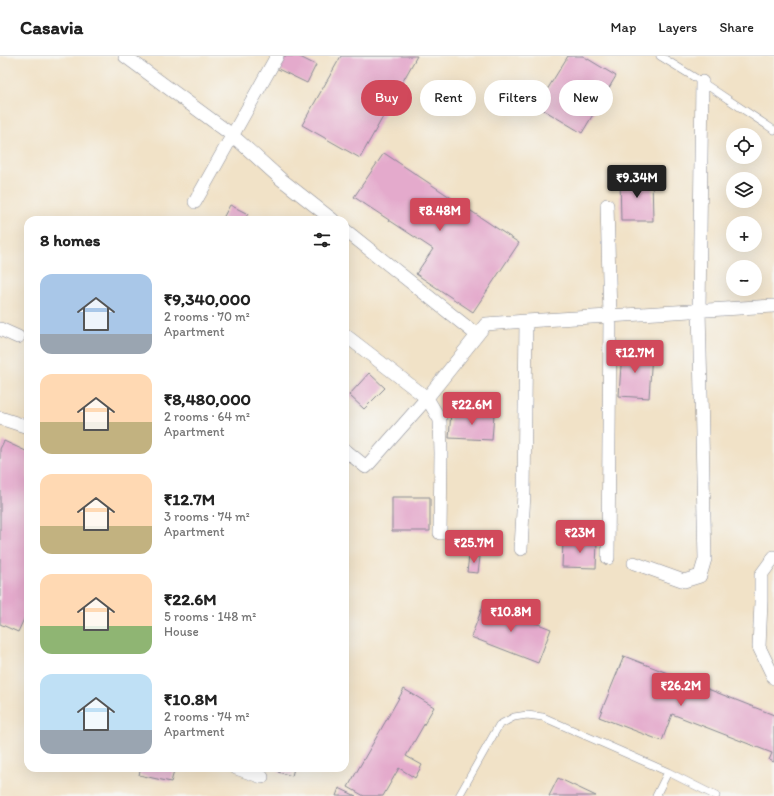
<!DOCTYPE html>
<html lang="en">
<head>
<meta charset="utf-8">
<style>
  body { margin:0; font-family:Itim,sans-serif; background:#f6f6f6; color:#222; height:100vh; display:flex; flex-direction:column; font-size:15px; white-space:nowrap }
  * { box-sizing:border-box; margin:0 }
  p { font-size:13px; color:#767676 }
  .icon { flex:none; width:22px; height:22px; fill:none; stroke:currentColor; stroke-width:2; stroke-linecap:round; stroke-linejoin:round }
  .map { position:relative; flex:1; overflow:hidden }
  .details { position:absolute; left:24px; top:160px; width:325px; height:556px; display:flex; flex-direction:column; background:#fff; border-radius:12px; box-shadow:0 4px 16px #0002 }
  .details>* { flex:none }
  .guide { position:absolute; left:361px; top:24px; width:353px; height:36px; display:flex; gap:8px }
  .buttons { position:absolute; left:726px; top:72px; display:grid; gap:8px }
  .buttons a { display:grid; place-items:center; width:36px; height:36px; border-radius:50%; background:#fff; box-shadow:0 4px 16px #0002; font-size:20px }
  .price { position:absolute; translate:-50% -34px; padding:0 9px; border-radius:4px; background:#d1495b; color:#fff; font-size:13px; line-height:26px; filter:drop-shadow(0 1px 2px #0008) }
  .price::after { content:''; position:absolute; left:50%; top:24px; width:12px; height:9px; margin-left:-6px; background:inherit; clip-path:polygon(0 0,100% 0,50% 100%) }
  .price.selected { background:#222; color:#fff }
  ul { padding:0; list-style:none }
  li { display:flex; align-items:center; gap:12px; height:100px; padding:0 16px }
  li span { display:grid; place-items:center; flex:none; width:112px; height:80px; border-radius:12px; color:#555 }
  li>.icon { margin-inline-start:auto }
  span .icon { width:48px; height:48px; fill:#fffc; stroke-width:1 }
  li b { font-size:17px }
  h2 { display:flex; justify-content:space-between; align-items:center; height:48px; padding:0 16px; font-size:17px }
  .chip { padding:0 14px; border-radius:18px; background:#fff; box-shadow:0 4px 16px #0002; font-size:14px; line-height:36px }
  .chip.selected { background:#d1495b; color:#fff }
  header { display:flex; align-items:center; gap:24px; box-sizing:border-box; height:56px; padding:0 20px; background:#fff; border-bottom:1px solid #e0e0e0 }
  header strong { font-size:19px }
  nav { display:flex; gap:22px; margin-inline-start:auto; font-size:14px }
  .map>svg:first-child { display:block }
  .building { fill:#e4aacc }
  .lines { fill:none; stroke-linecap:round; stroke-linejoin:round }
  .lane-casing { stroke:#868892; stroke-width:8 }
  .street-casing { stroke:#868892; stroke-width:14 }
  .lane { stroke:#fff; stroke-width:7 }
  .street { stroke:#fff; stroke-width:13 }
</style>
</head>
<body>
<header>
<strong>Casavia</strong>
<nav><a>Map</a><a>Layers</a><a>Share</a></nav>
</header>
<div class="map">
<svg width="774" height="740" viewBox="0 0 774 740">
  <rect width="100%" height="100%" fill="#f6f6f2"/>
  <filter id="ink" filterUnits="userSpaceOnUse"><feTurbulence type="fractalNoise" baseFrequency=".025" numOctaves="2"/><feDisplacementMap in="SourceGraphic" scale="8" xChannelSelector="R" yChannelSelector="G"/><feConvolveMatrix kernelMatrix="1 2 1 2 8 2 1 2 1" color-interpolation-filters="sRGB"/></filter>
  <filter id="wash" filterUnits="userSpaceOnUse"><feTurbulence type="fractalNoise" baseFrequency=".012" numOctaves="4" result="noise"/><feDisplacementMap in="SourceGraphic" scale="16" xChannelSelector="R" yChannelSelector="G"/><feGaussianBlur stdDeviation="0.9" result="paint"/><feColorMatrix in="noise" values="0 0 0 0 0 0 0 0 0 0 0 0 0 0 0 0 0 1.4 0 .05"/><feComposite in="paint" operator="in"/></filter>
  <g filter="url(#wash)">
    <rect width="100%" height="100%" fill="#f1e2c7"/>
    <g id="blocks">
      <path class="building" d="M282,0h16l18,9 -9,18 -31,-15z
        M341,0h76l-57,102 -58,-33z
        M568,0h15l33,20 -34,57 -45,-27z
        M384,97l135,90 -46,69 -57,-38 17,-25 -79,-52z
        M652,121l1,44h-32l-1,-43z
        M230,149l18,9 -4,6h-22z
        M622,294l30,3 -3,45 -30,-2z
        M369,317l16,15 -21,21 -15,-14z
        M451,356l43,2 -2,26 -43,-2z
        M4,385l24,11v158l-10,22 -18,-8v-175z
        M392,441h38v34h-38z
        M563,485l34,1 -1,26 -34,-1z
        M469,500l11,1 -2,16 -11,-1z
        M484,547l67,26 -13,34 -67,-26z
        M624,600l150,59v47l-5,-2 3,-7 -100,-39 -10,27 -63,-24z
        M404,633l30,18 -28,49 16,9 -7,13 -16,-10 -16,28h-19l-16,-9z
        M141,712h34l-4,14 -32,-7z
        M280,712h14l-2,8 -14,-4z
        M558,722l38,18h-47z
        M339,732l17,8h-20z"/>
    </g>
  </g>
  <g filter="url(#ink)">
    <use href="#blocks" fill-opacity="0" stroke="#868892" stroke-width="1"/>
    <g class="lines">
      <defs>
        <path id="lane" d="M660,0l42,26 72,48
          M459,740l40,-71 15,-8 13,-2 16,2 125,55 48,24
          M656,740l12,-24"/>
        <path id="street" d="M125,0l107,79 50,45 51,40
          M195,146l82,-146
          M607,149l3,111 -2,242
          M345,174l132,105
          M0,273l18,8
          M345,279l82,63 13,22 1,33 -1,80
          M0,362l28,9
          M345,394l21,17 61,-69 59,-74 40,-3 248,-15
          M521,493l3,-56 2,-172
          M774,501l-13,18v27l-2,45 15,31
          M634,507l50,18 16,-5 5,-17 -6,-249 3,-228
          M236,712l26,9"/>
      </defs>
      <use href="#lane" class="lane-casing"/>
      <use href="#street" class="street-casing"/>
      <use href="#lane" class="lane"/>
      <use href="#street" class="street"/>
    </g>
  </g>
</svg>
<div class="buttons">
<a><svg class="icon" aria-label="locate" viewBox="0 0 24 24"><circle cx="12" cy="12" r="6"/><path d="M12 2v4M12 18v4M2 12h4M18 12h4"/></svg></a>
<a><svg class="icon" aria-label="layers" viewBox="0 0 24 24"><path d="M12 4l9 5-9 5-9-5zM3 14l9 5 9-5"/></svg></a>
<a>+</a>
<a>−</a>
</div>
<b class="price selected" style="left:637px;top:143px">₹9.34M</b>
<b class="price" style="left:440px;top:176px">₹8.48M</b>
<b class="price" style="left:635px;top:318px">₹12.7M</b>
<b class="price" style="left:472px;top:370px">₹22.6M</b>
<b class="price" style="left:580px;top:498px">₹23M</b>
<b class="price" style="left:474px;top:508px">₹25.7M</b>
<b class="price" style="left:511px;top:577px">₹10.8M</b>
<b class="price" style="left:681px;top:651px">₹26.2M</b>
<div class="guide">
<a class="chip selected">Buy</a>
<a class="chip">Rent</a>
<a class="chip">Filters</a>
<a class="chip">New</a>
</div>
<section class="details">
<h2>8 homes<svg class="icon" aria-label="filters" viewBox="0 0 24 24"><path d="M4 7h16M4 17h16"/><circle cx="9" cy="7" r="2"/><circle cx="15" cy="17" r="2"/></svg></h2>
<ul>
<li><span style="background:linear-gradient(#a9c7e8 75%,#9aa5b1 0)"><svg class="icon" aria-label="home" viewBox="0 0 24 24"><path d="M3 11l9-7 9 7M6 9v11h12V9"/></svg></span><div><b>₹9,340,000</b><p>2 rooms · 70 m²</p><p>Apartment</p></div></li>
<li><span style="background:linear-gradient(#ffd9b3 60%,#c2b280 0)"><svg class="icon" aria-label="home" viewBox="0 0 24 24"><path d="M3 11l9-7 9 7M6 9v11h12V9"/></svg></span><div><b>₹8,480,000</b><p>2 rooms · 64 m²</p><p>Apartment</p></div></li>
<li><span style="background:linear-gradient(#ffd9b3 65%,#c2b280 0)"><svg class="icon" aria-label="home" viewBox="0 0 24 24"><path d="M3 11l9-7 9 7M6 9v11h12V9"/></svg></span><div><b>₹12.7M</b><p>3 rooms · 74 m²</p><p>Apartment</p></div></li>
<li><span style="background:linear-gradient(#ffd9b3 65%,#8fb573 0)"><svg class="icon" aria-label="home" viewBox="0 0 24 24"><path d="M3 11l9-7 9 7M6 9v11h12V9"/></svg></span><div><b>₹22.6M</b><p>5 rooms · 148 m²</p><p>House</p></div></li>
<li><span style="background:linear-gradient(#bfe0f5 70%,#9aa5b1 0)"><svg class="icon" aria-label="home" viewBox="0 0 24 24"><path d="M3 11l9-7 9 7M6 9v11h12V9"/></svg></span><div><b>₹10.8M</b><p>2 rooms · 74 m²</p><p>Apartment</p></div></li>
</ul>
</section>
</div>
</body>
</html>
